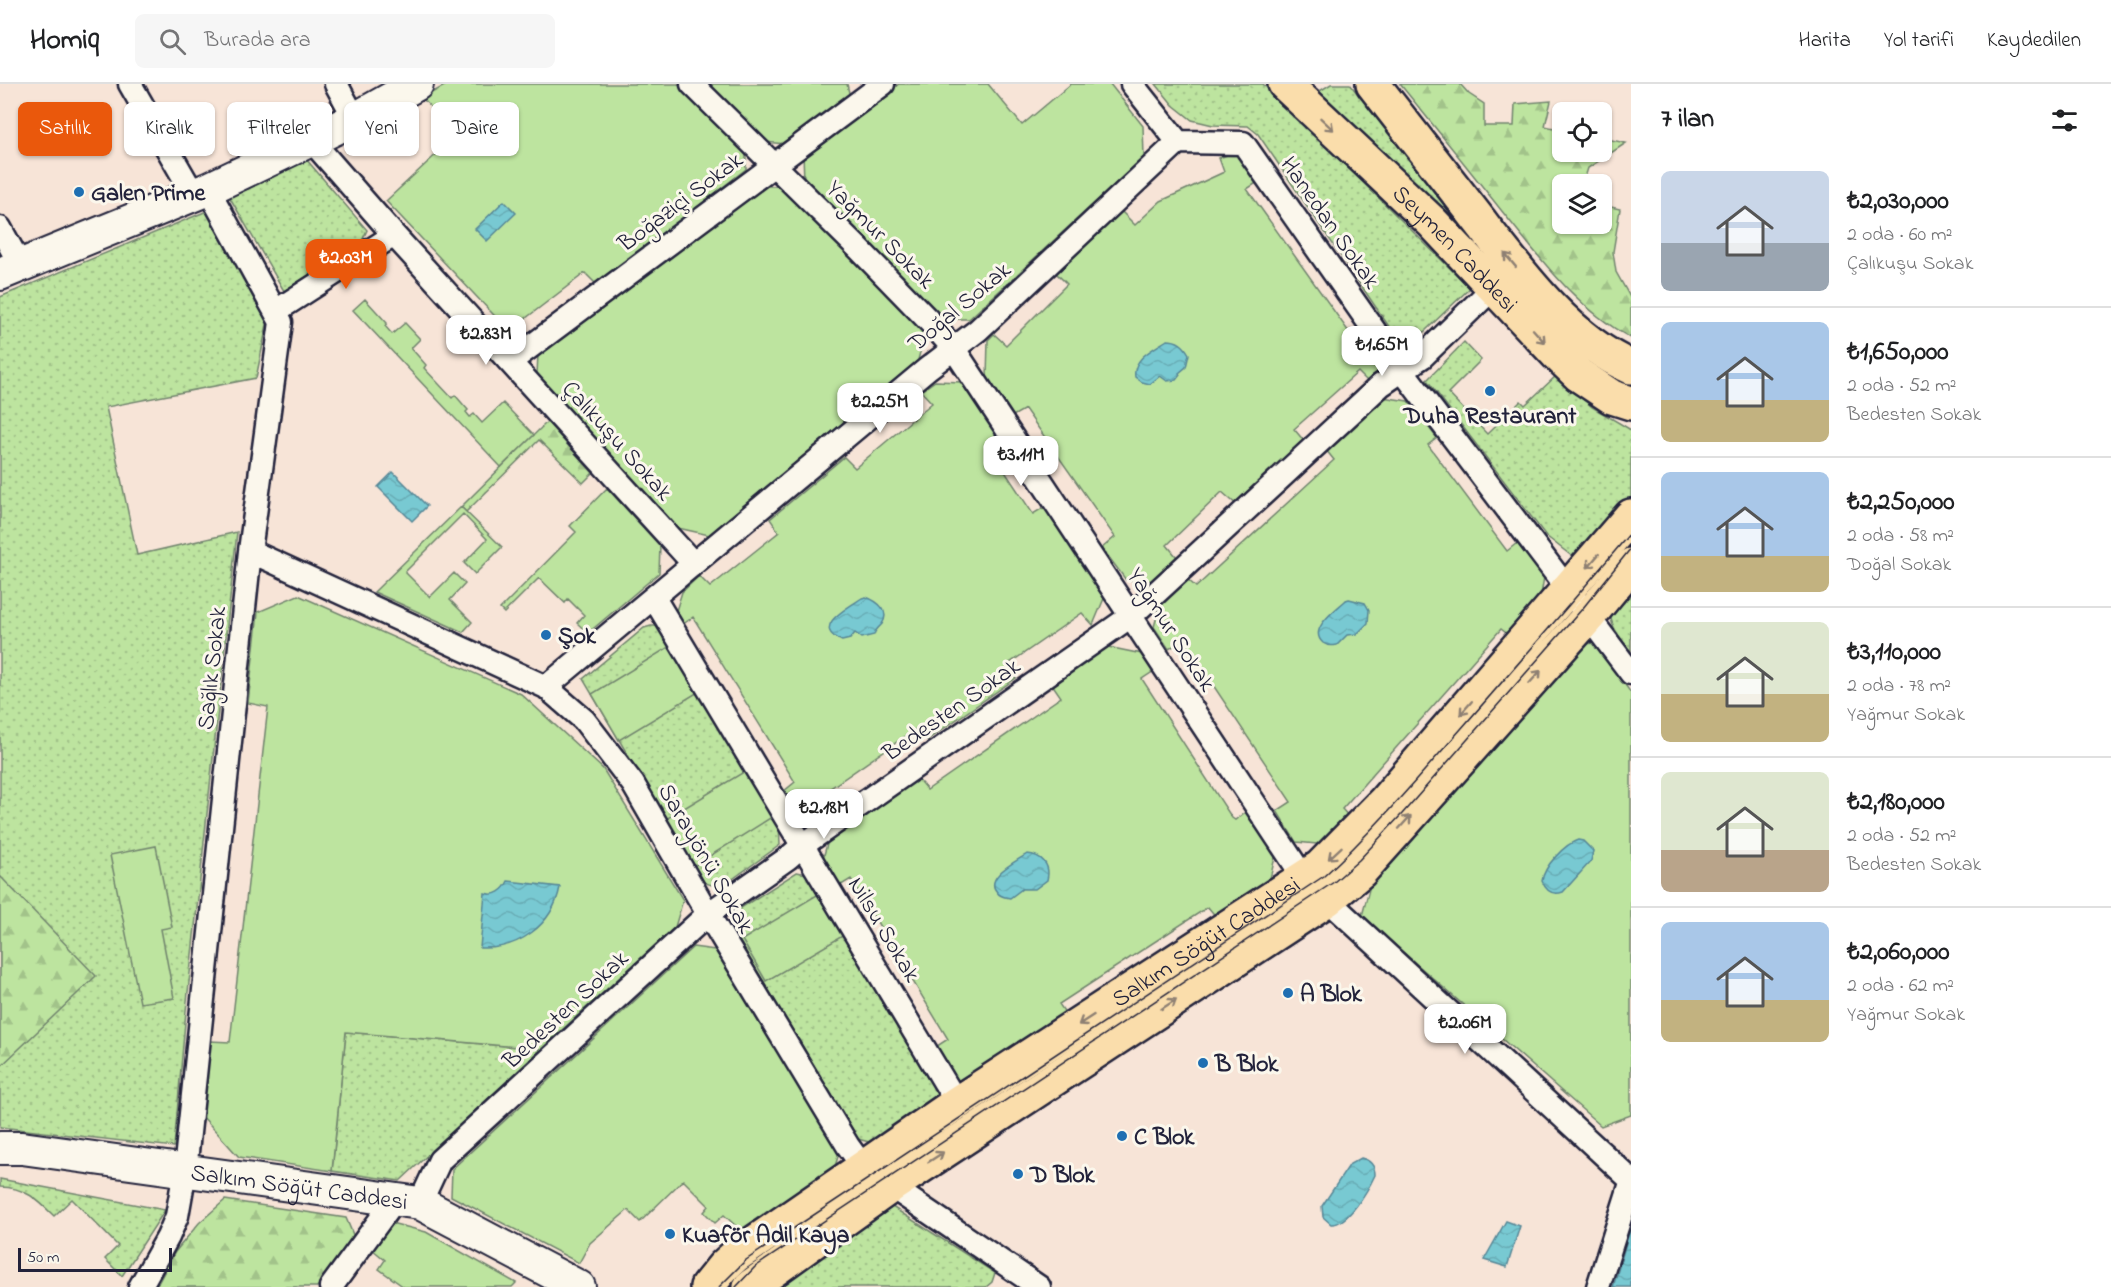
<!DOCTYPE html>
<html lang="tr">
<head>
<meta charset="utf-8">
<style>
  body { margin:0; font-family:"Indie Flower",sans-serif; background:#f6f6f6; color:#202124; height:100vh; display:flex; flex-direction:column; font-size:22px; white-space:nowrap }
  * { box-sizing:border-box; margin:0 }
  p { font-size:20px; color:#757577 }
  .icon { flex:none; width:33px; height:33px; fill:none; stroke:currentColor; stroke-width:2; stroke-linecap:round; stroke-linejoin:round }
  .map { position:relative; flex:1; overflow:hidden }
  .sheet { display:flex; flex-direction:column; background:#fff; width:480px }
  .sheet>* { flex:none }
  .top-card { position:absolute; left:18px; top:18px; width:570px; height:54px; display:flex; gap:12px }
  .buttons { position:absolute; left:1552px; top:18px; display:grid; gap:12px }
  .buttons a { display:grid; place-items:center; width:60px; height:60px; border-radius:9px; background:#fff; box-shadow:0 2px 4px #0004; font-size:30px }
  .scale { position:absolute; left:18px; bottom:15px; width:154px; box-sizing:border-box; padding-left:6px; border:3px solid #22223b; border-top:0; font-size:16px; line-height:21px; white-space:nowrap; color:#22223b; -webkit-text-stroke:4px #fbf7ec; paint-order:stroke }
  .price { position:absolute; translate:-50% -51px; padding:0 14px; border-radius:12px; background:#fff; color:#222; font-size:20px; line-height:39px; filter:drop-shadow(0 2px 3px #0008) }
  .price::after { content:''; position:absolute; left:50%; top:36px; width:18px; height:14px; margin-left:-9px; background:inherit; clip-path:polygon(0 0,100% 0,50% 100%) }
  .price.current { background:#ea580c; color:#fff }
  ul { padding:0; list-style:none }
  li { display:flex; align-items:center; gap:18px; height:150px; padding:0 30px }
  li+li { border-top:2px solid #e0e0e0 }
  li span { display:grid; place-items:center; flex:none; width:168px; height:120px; border-radius:9px; color:#555 }
  li>.icon { margin-inline-start:auto }
  span .icon { width:72px; height:72px; fill:#fffc; stroke-width:1 }
  li b { font-size:26px }
  h2 { display:flex; justify-content:space-between; align-items:center; height:72px; padding:0 30px; font-size:26px }
  .chip { padding:0 21px; border-radius:9px; background:#fff; box-shadow:0 2px 4px #0004; font-size:21px; line-height:54px }
  .chip.current { background:#ea580c; color:#fff }
  header { display:flex; align-items:center; gap:36px; box-sizing:border-box; height:84px; padding:0 30px; background:#fff; border-bottom:2px solid #e0e0e0 }
  header strong { font-size:28px }
  nav { display:flex; gap:33px; margin-inline-start:auto; font-size:21px }
  .search { width:420px; height:54px; background:#f6f6f6; display:flex; align-items:center; gap:15px; box-sizing:border-box; padding:0 21px; border-radius:9px; color:#757577; font-size:22px }
  main { display:flex; flex:1; min-height:0 }
  .map>svg:first-child { display:block }
  .grass { fill:url(#grass-dots); stroke:#70836d; stroke-width:1.5 }
  .forest { fill:url(#forest-firs); stroke:#70836d; stroke-width:1.5 }
  .garden { fill:#bde49f; stroke:#70836d; stroke-width:1.5 }
  .water { fill:url(#water-waves); stroke:#568696; stroke-width:1.5 }
  .lines { fill:none; stroke-linecap:round; stroke-linejoin:round }
  .street-casing { stroke:#22223b; stroke-width:27 }
  .secondary-casing { stroke:#22223b; stroke-width:36 }
  .primary-casing { stroke:#22223b; stroke-width:38 }
  .street { stroke:#fbf7ec; stroke-width:22 }
  .secondary { stroke:#fbf7ec; stroke-width:32 }
  .primary { stroke:#faddab; stroke-width:33 }
  .tram { stroke:#22223b; stroke-width:1.5 }
  .oneway { stroke:#8e8073 }
  .poi-dot { fill:#1f6fb2; stroke:#fbf7ec; stroke-width:2 }
  .labels { text-anchor:middle; stroke-width:6; stroke-linejoin:round; paint-order:stroke }
  .poi-label { font-size:24px; font-weight:bold; fill:#22223b; stroke:#fbf7ec; text-anchor:start }
  .street-label { font-size:24px; fill:#22223b; stroke:#fbf7ec }
</style>
</head>
<body>
<header>
<strong>Homiq</strong>
<div class="search"><svg class="icon" aria-label="search" viewBox="0 0 24 24"><circle cx="10" cy="10" r="6"/><path d="M15 15l6 6"/></svg>Burada ara</div>
<nav><a>Harita</a><a>Yol tarifi</a><a>Kaydedilen</a></nav>
</header>
<main>
<div class="map">
<svg width="1631" height="1203" viewBox="0 0 1631 1203">
  <defs>
    <pattern id="grass-dots" width="8" height="8" patternUnits="userSpaceOnUse" patternTransform="scale(1.5)"><rect width="8" height="8" fill="#bde49f"/><path d="M2 2h.1M6 6h.1" fill="none" stroke="#a2c38a" stroke-width="1.8" stroke-linecap="round"/></pattern>
    <pattern id="forest-firs" width="22" height="20" patternUnits="userSpaceOnUse" patternTransform="scale(1.5)"><rect width="22" height="20" fill="#bde49f"/><path d="M5 1l3.5 6h-7zM16 11l3.5 6h-7z" fill="#a2c38a"/></pattern>
    <pattern id="water-waves" width="16" height="10" patternUnits="userSpaceOnUse" patternTransform="scale(1.5)"><rect width="16" height="10" fill="#78c9d2"/><path d="M0 5q4-4 8 0t8 0" fill="none" stroke="#68acb5"/></pattern>
  </defs>
  <rect width="100%" height="100%" fill="#f7e4d7"/>
  <filter id="ink" filterUnits="userSpaceOnUse"><feTurbulence type="fractalNoise" baseFrequency=".0167" numOctaves="2"/><feDisplacementMap in="SourceGraphic" scale="12" xChannelSelector="R" yChannelSelector="G"/><feConvolveMatrix kernelMatrix="1 2 1 2 8 2 1 2 1" color-interpolation-filters="sRGB"/></filter>
  <g filter="url(#ink)">
    <path class="grass" d="M1156,0h107l207,204 -65,62 -147,-216 -10,-8 -35,-1 -21,-5 -19,-15z
      M1331,0h19l163,210 -203,-197z
      M306,75l61,71 -6,13 -77,48 -55,-95z
      M207,127l61,109 -12,58 -150,29 31,148 100,-23 -51,479 -12,136 -174,-20v-830z
      M1464,258l17,18 -33,33 39,41 34,-33 4,4 31,-29 36,31 39,23v74l-45,55 -13,-2 -27,-21 -119,-156z
      M1631,491v78c-14,-20 -22,-27 -22,-52z
      M651,542h7l121,196 1,23 -60,43 -17,-6 -120,-203 61,-51z
      M797,788l15,3 125,213v20l-57,37 -22,-6 -124,-207 2,-21z
      M346,948l195,17 -141,132 -68,-10z
      M0,1095l165,31 -43,66 -17,-17 13,-13 -46,-47 -18,17c-16,-16 -29,-29 -54,-29z
      M886,1119l109,70 -3,9 -6,5h-218z"/>
    <path class="forest" d="M1400,0h60l9,10 15,10v22h30l1,-22 36,-3 -6,25 18,4v22h39v-14l24,5 -38,25 -5,16h-20v40h39v-19l18,4 -7,43 3,20 15,27v39c-54,-29 -92,-81 -130,-128 -33,-42 -67,-84 -101,-126z
      M547,338l46,51 -10,10 -44,-43 -73,72 -5,-5z
      M0,792l96,100 -96,91z
      M225,1116l121,18 8,19 -37,50h-161l19,-35 24,-29z"/>
    <path class="garden" d="M448,0h230l68,67v18l-149,116 -12,-12 -76,58 -123,-130 71,-66 -35,-37z
      M708,0h139l3,13 -64,47 -22,-2z
      M899,0h89l34,41 49,-41h39l33,42 1,31 -175,162h-27l-138,-139 -1,-26z
      M1236,68l22,30 -11,7 114,160 11,-8 9,15 -4,18 -8,9 -11,-11 -64,57 11,13 -67,64 -16,-14 -55,53 13,16 -23,20 -31,-1 -24,-32 13,-11 -90,-128 -12,7 -26,-38 1,-38 6,-6 12,11 61,-61 -11,-11 65,-62 14,14 26,-24 63,-29 -5,-14z
      M762,102h20l144,143 -8,31 -209,175 -31,-7 -141,-154 1,-20z
      M365,215l22,24 -2,3 7,8 13,-11 15,16 -9,9 15,17 -2,3 28,30 3,-3 13,15 -2,2 4,5 4,-3 8,9 21,-20 31,32 -33,32 -148,-157z
      M935,297l27,1 36,53 -12,8 47,71 13,-8 59,90 -12,29 -11,-12 -75,52 9,13 -89,62 -10,-12 -95,66 8,13 -12,8 -23,-3 -12,-20 12,-10 -102,-165 -11,8 -7,-11 7,-22 17,-16 11,11 69,-55 -9,-13 74,-62 11,11 77,-65 -11,-12z
      M1382,313l26,4 29,37 -9,7 79,106 10,-8 27,34 -4,24 -30,35 -9,-7 -159,180 10,11 -35,24 -21,-2 -19,-31 14,-9 -108,-162 -14,9 -15,-22 7,-27 25,-22 10,9 138,-127 -8,-10z
      M607,404l53,58 -1,27 -71,60 -11,-10 7,-8 -16,-16 -3,4 -26,-25 -35,35 -4,-4 76,-77 -6,-6z
      M461,423l41,40 -27,27 -11,-11 23,-24 -24,-25 -58,58 25,25 24,-24 11,11 -15,16 22,22 -9,10 -89,-40z
      M298,511l223,99 82,75 80,131 -8,27 -134,122 -195,-17 -14,139 -93,-14 -37,-41 8,-75 20,1 38,-335 -20,-4 10,-91z
      M1595,559l36,50v422l-30,11 -239,-210 12,-46 199,-225z
      M672,561l28,46 -81,49 -27,-46z
      M1108,563l34,7 12,17 -12,8 90,139 3,2 13,-10 28,43 -7,30 -52,35 -9,-11 -149,97 9,13 -103,67 -12,-3 -19,-33 14,-9 -97,-160 -13,8 -16,-25 7,-25 87,-60 11,13 134,-93 -9,-13z
      M747,686l28,45 -81,51 -28,-47z
      M156,762l16,81 -11,2 13,69 -34,5 -30,-148z
      M822,808l24,42 -80,47 -24,-41z
      M693,863l22,3 124,203 -8,27 -82,58 -25,-23 -9,8 -11,-11 5,-6 -26,-26 -43,42 -12,-12 -38,33 -11,20 -128,-67 1,-27z
      M391,1139l35,9 90,51 -4,4h-108l-25,-18 6,-9 -13,-11z"/>
    <path class="water" d="M504,117l12,12 -29,28 -12,-12z
      M1167,256c11,0 17,5 22,14l-3,13 -7,6 1,2 -4,5 -9,1 -7,-5 -10,8 -8,-2 -7,-5c-3,-19 19,-28 32,-37z
      M393,388l34,34 -15,15 -34,-34z
      M866,513c11,4 25,14 16,27 -4,5 -7,5 -8,11l-12,3 -7,-5 -5,6 -8,2c-33,-14 7,-34 20,-43z
      M1349,515l16,4 4,7 -1,13 -11,11 -10,1 -10,10c-5,1 -10,1 -14,-2 -16,-14 14,-34 23,-43z
      M1578,756l5,1 10,10 -2,10 -28,31c-11,4 -17,-1 -21,-11 2,-15 23,-37 36,-41z
      M1027,770c15,1 24,11 20,26l-12,9h-13l-12,9c-5,-1 -10,-1 -13,-6 -14,-15 20,-31 30,-38z
      M508,797l52,6c-7,38 -42,63 -80,61l5,-55c10,4 19,-3 23,-12z
      M1361,1074c9,2 14,7 14,17 -7,15 -27,50 -44,49l-8,-7 -1,-11 28,-42z
      M1506,1137l14,5 -13,41 -23,-7z
      M1631,1142v61h-18z"/>
    <g class="lines">
      <defs>
        <path id="street" d="M130,0l64,111
          M336,0l19,35
          M692,0l167,165 74,76 21,24 350,529 327,302
          M1132,0l46,58
          M311,56l83,95 299,328
          M1178,58l65,1 159,227 229,303
          M0,144l21,38
          M276,227l118,-76
          M510,278l373,-278
          M250,467l296,136 38,33 49,64 75,130 140,232 16,22 175,119
          M654,514l303,505
          M546,603l381,-318 51,-39 200,-188
          M420,1119l20,-43 268,-246 80,-56 15,-13 328,-229 250,-231 41,-28 72,-70
          M140,1203l28,-50 9,-21 8,-45 65,-620 31,-229 -73,-133
          M331,1203l63,-86
          M1598,1203l33,-104"/>
        <g id="secondary">
          <path d="M0,190l208,-85 147,-70 62,-35"/>
          <path id="s1" d="M0,1064h22l398,55 159,84"/>
        </g>
        <g id="primary">
          <path id="s2" d="M1285,0l147,138 124,131 23,22 33,22 19,6"/>
          <path d="M1373,0c33,42 66,85 99,127 42,54 95,129 159,156"/>
          <path id="s3" d="M707,1203l17,-21 11,-10 222,-153 363,-236 65,-66 246,-285"/>
          <path d="M750,1203l141,-101 437,-287 32,-27 229,-256 42,-51"/>
        </g>
      </defs>
      <use href="#street" class="street-casing"/>
      <use href="#secondary" class="secondary-casing"/>
      <use href="#primary" class="primary-casing"/>
      <use href="#street" class="street"/>
      <use href="#secondary" class="secondary"/>
      <use href="#primary" class="primary"/>
      <path class="tram" d="M719,1203l27,-27 578,-384c49,-45 92,-96 137,-147 57,-65 114,-130 170,-197
        M736,1203l19,-20 579,-385 25,-22 43,-46 181,-206 48,-60"/>
    </g>
    <defs><path id="oneway-shaft" d="M-6 0H5M1.5-3L5.5 0L1.5 3" fill="none" stroke-width="1.6" stroke-linecap="round" stroke-linejoin="round" transform="scale(1.5)"/></defs>
    <g class="oneway">
      <use href="#oneway-shaft" transform="translate(1327 40) rotate(43)"/>
      <use href="#oneway-shaft" transform="translate(1510 176) rotate(-130)"/>
      <use href="#oneway-shaft" transform="translate(1539 252) rotate(48)"/>
      <use href="#oneway-shaft" transform="translate(1593 477) rotate(130)"/>
      <use href="#oneway-shaft" transform="translate(1535 593) rotate(-48)"/>
      <use href="#oneway-shaft" transform="translate(1466 624) rotate(131)"/>
      <use href="#oneway-shaft" transform="translate(1405 738) rotate(-48)"/>
      <use href="#oneway-shaft" transform="translate(1335 769) rotate(137)"/>
      <use href="#oneway-shaft" transform="translate(1169 920) rotate(-33)"/>
      <use href="#oneway-shaft" transform="translate(1086 936) rotate(147)"/>
      <use href="#oneway-shaft" transform="translate(936 1073) rotate(-33)"/>
    </g>
  </g>
  <g class="poi-dot">
    <circle cx="79" cy="108" r="6"/>
    <circle cx="1490" cy="307" r="6"/>
    <circle cx="546" cy="551" r="6"/>
    <circle cx="1288" cy="909" r="6"/>
    <circle cx="1203" cy="979" r="6"/>
    <circle cx="1122" cy="1052" r="6"/>
    <circle cx="1018" cy="1090" r="6"/>
    <circle cx="670" cy="1150" r="6"/>
  </g>
  <g class="labels">
    <g class="poi-label">
      <text x="91" y="116">Galen Prime</text>
      <text x="1490" y="339" text-anchor="middle">Duha Restaurant</text>
      <text x="558" y="559">Şok</text>
      <text x="1300" y="917">A Blok</text>
      <text x="1215" y="987">B Blok</text>
      <text x="1134" y="1060">C Blok</text>
      <text x="1030" y="1098">D Blok</text>
      <text x="682" y="1158">Kuaför Adil Kaya</text>
    </g>
    <g class="street-label">
      <text transform="translate(680 117) rotate(-37)" y="8">Boğaziçi Sokak</text>
      <text transform="translate(1331 138) rotate(55)" y="8">Hanedan Sokak</text>
      <text transform="translate(881 150) rotate(45)" y="8">Yağmur Sokak</text>
      <text dy="8" stroke="none"><textPath href="#s2" startOffset="237">Seymen Caddesi</textPath></text>
      <text transform="translate(959 222) rotate(-40)" y="8">Doğal Sokak</text>
      <text transform="translate(618 356) rotate(48)" y="8">Çalıkuşu Sokak</text>
      <text transform="translate(1172 545) rotate(57)" y="8">Yağmur Sokak</text>
      <text transform="translate(211 584) rotate(-84)" y="8">Sağlık Sokak</text>
      <text transform="translate(951 625) rotate(-35)" y="8">Bedesten Sokak</text>
      <text transform="translate(707 774) rotate(60)" y="8">Sarayönü Sokak</text>
      <text transform="translate(885 845) rotate(59)" y="8">Nilsu Sokak</text>
      <text dy="8" stroke="none"><textPath href="#s3" startOffset="608">Salkım Söğüt Caddesi</textPath></text>
      <text transform="translate(565 925) rotate(-43)" y="8">Bedesten Sokak</text>
      <text dy="8" stroke="none"><textPath href="#s1" startOffset="302">Salkım Söğüt Caddesi</textPath></text>
    </g>
  </g>
</svg>
<div class="buttons">
<a><svg class="icon" aria-label="locate" viewBox="0 0 24 24"><circle cx="12" cy="12" r="6"/><path d="M12 2v4M12 18v4M2 12h4M18 12h4"/></svg></a>
<a><svg class="icon" aria-label="layers" viewBox="0 0 24 24"><path d="M12 4l9 5-9 5-9-5zM3 14l9 5 9-5"/></svg></a>
</div>
<div class="scale">50 m</div>
<b class="price current" style="left:346px;top:206px">₺2.03M</b>
<b class="price" style="left:486px;top:282px">₺2.83M</b>
<b class="price" style="left:1382px;top:293px">₺1.65M</b>
<b class="price" style="left:880px;top:350px">₺2.25M</b>
<b class="price" style="left:1021px;top:403px">₺3.11M</b>
<b class="price" style="left:824px;top:756px">₺2.18M</b>
<b class="price" style="left:1465px;top:971px">₺2.06M</b>
<div class="top-card">
<a class="chip current">Satılık</a>
<a class="chip">Kiralık</a>
<a class="chip">Filtreler</a>
<a class="chip">Yeni</a>
<a class="chip">Daire</a>
</div>
</div>
<section class="sheet">
<h2>7 ilan<svg class="icon" aria-label="filters" viewBox="0 0 24 24"><path d="M4 7h16M4 17h16"/><circle cx="9" cy="7" r="2"/><circle cx="15" cy="17" r="2"/></svg></h2>
<ul>
<li><span style="background:linear-gradient(#c9d6e8 60%,#9aa5b1 0)"><svg class="icon" aria-label="home" viewBox="0 0 24 24"><path d="M3 11l9-7 9 7M6 9v11h12V9"/></svg></span><div><b>₺2,030,000</b><p>2 oda · 60 m²</p><p>Çalıkuşu Sokak</p></div></li>
<li><span style="background:linear-gradient(#a9c7e8 65%,#c2b280 0)"><svg class="icon" aria-label="home" viewBox="0 0 24 24"><path d="M3 11l9-7 9 7M6 9v11h12V9"/></svg></span><div><b>₺1,650,000</b><p>2 oda · 52 m²</p><p>Bedesten Sokak</p></div></li>
<li><span style="background:linear-gradient(#a9c7e8 70%,#c2b280 0)"><svg class="icon" aria-label="home" viewBox="0 0 24 24"><path d="M3 11l9-7 9 7M6 9v11h12V9"/></svg></span><div><b>₺2,250,000</b><p>2 oda · 58 m²</p><p>Doğal Sokak</p></div></li>
<li><span style="background:linear-gradient(#dfe7d0 60%,#c2b280 0)"><svg class="icon" aria-label="home" viewBox="0 0 24 24"><path d="M3 11l9-7 9 7M6 9v11h12V9"/></svg></span><div><b>₺3,110,000</b><p>2 oda · 78 m²</p><p>Yağmur Sokak</p></div></li>
<li><span style="background:linear-gradient(#dfe7d0 65%,#b9a48a 0)"><svg class="icon" aria-label="home" viewBox="0 0 24 24"><path d="M3 11l9-7 9 7M6 9v11h12V9"/></svg></span><div><b>₺2,180,000</b><p>2 oda · 52 m²</p><p>Bedesten Sokak</p></div></li>
<li><span style="background:linear-gradient(#a9c7e8 65%,#c2b280 0)"><svg class="icon" aria-label="home" viewBox="0 0 24 24"><path d="M3 11l9-7 9 7M6 9v11h12V9"/></svg></span><div><b>₺2,060,000</b><p>2 oda · 62 m²</p><p>Yağmur Sokak</p></div></li>
</ul>
</section>
</main>
</body>
</html>
